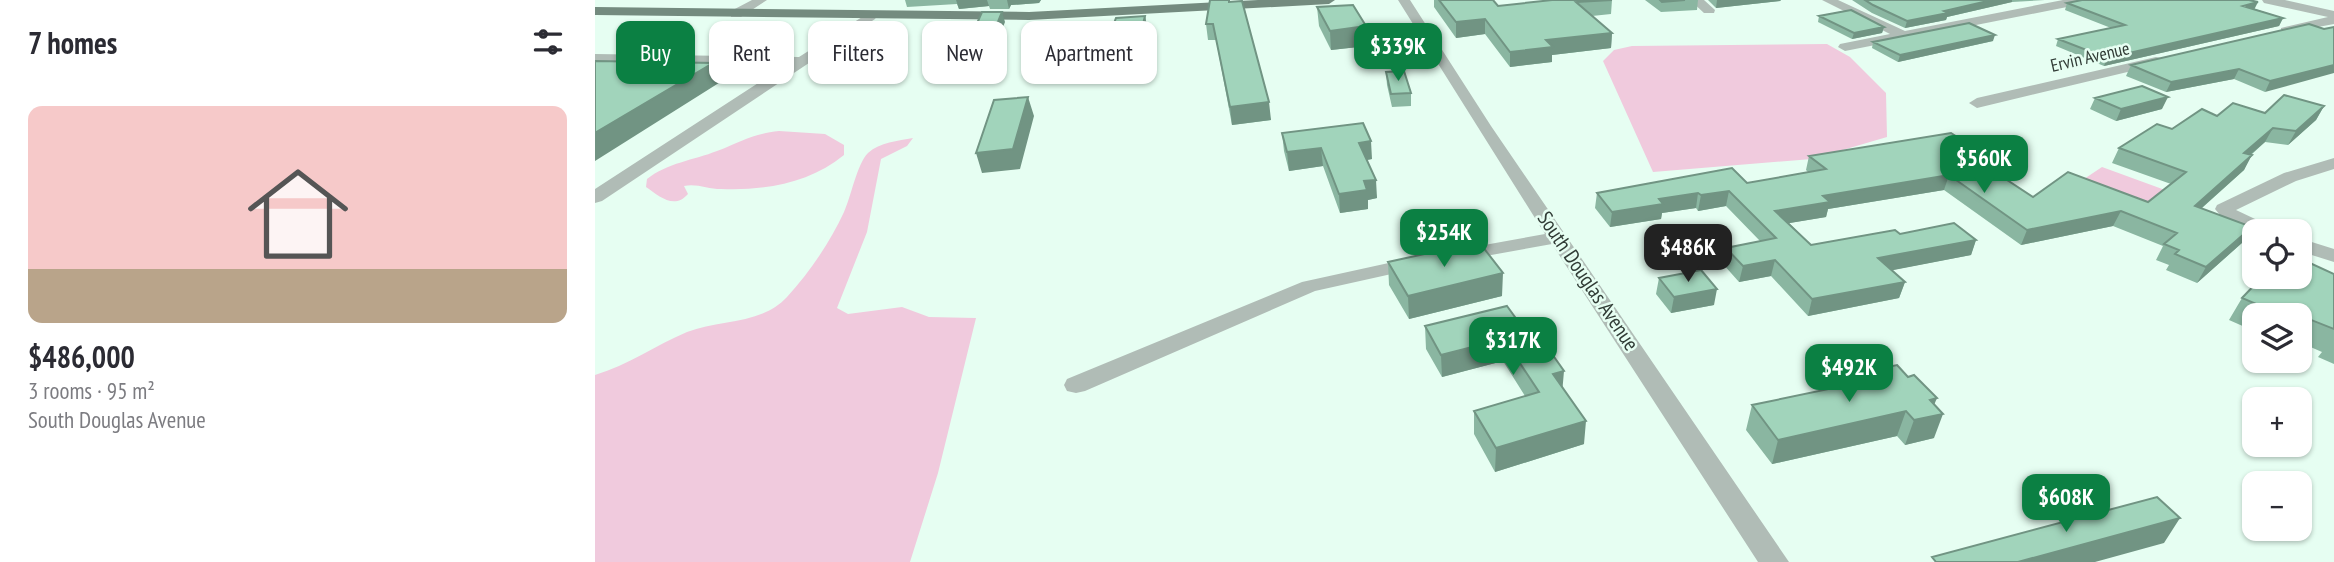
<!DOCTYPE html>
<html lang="en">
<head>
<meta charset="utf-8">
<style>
  body { margin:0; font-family:"PT Sans Narrow",sans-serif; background:#f2f2f3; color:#2b2b33; height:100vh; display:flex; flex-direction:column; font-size:26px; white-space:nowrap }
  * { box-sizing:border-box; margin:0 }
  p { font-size:23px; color:#7c7c81 }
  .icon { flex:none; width:38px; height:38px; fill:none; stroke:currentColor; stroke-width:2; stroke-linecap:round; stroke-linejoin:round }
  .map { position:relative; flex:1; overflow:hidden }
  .panel { display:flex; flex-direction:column; background:#fff; width:595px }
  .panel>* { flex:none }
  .hud { position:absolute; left:21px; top:21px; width:665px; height:63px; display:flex; gap:14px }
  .fabs { position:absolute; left:1647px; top:219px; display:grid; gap:14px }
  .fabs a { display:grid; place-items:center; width:70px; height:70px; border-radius:14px; background:#fff; box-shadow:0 2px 5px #0004; font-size:35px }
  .price { position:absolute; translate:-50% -60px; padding:0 16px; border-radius:14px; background:#0b8043; color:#fff; font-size:23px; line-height:46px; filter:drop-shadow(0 2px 4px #0008) }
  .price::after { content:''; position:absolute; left:50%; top:42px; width:21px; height:16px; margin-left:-10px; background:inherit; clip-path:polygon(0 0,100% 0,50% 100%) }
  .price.current { background:#222; color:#fff }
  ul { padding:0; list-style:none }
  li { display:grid; align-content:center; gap:14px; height:371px; padding:0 28px }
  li+li { border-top:2px solid #e1e1e2 }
  li span { display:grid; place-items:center; height:217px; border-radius:14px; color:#555 }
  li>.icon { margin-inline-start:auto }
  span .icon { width:126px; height:126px; fill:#fffc; stroke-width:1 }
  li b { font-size:30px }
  h2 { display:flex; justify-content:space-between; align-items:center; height:84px; padding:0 28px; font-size:30px }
  .chip { padding:0 24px; border-radius:14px; background:#fff; box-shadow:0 2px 5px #0004; font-size:24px; line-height:63px }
  .chip.current { background:#0b8043; color:#fff }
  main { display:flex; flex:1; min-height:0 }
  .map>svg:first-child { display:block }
  .green { fill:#f0cadd }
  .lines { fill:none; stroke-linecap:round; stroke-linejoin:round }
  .minor { fill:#b0bcb6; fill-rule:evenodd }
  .major { fill:#748b7f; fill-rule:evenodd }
  .wall { fill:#8ab6a1 }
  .shaded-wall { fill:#719483 }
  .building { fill:#a1d4bb; stroke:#719483; stroke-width:2 }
  .labels { text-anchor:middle; stroke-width:5; stroke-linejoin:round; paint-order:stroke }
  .far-street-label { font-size:18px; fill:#313c36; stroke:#e6fef2 }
  .street-label { font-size:21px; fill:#313c36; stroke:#e6fef2 }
</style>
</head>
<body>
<main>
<section class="panel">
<h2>7 homes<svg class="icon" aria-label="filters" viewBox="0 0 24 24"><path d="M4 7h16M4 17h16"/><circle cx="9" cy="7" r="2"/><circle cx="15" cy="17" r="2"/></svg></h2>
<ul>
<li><span style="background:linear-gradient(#f6c9c9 75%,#b9a48a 0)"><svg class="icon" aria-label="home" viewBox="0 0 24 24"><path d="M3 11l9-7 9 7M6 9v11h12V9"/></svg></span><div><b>$486,000</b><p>3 rooms · 95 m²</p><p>South Douglas Avenue</p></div></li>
</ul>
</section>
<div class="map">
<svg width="1739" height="562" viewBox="0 0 1739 562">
  <rect width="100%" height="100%" fill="#e6fef2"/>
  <path class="green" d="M1232,44l23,13 36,36 1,44 -75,22 -159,13 -50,-111 11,-11 18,-4z
    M184,131l46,3 19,11v10c-34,28 -80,36 -123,34 -13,0 -25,-6 -37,-3l4,8c-14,16 -29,2 -42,-7l1,-8c20,-16 47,-19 70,-28 24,-9 35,-17 62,-20z
    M318,138l-6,8 -26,13 -14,73 -30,76 11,6 54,-7 27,10 47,1 -38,155 -28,89h-315v-187c33,-10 61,-30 92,-43 33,-13 74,-7 100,-35 23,-25 43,-55 57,-85 7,-15 13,-48 24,-59 12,-11 30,-12 45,-15z
    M1507,167l63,23 -16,16 -68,-25z"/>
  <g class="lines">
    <path class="minor" d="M157,0h15l-26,17h-10v-6z
      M803,0h12l81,126 298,436h-31l-206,-318 -94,17 -7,-2 -3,-4 3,-4 94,-17z
      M1095,0h14l11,10 -1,3h-10z
      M1227,0h16l67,31 158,-31h25l-6,4 -237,47 -7,-4 2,-3 50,-10z
      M1667,0h23l49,11v13l-53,10v-6l47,-11 -64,-14z
      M275,12l7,4 -2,3 -273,182 -7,2v-14l191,-124 -191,-3v-8l204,3z
      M1561,57l5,1 2,3 -2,3 -184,44 -8,-5 8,-5z
      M1739,158v11l-38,12 -60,29 36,17 3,4h-21v2l-29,-12 -10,-12 2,-4 67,-32z
      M1704,238l35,11v13l-35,-11z
      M821,257l7,2 3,4 -3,4 -108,24 -230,100 -9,2 -9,-2 -3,-6 3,-6 235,-97z"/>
    <path class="major" d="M663,0h77l-6,4 -300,16 -434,-5v-8l434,5z"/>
  </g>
  <path class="wall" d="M310,0h136l-2,3 -28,2 -2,4h-19l-1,-3 -30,3 -2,-5 -50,3z
    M839,0h59l5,6 114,-6 -1,14 -19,2 20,17 -1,15 -59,7v7l-42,5 -25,-33 -29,4 -22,-31z
    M1050,0h53l-1,10 -36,2z
    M1113,0h73l-1,1 -64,7z
    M1257,0h193l-33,2 -65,15 -1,3 -41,8 -33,-15z
    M635,2l41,118 -39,5 -16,-85h-8l-2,-16z
    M1472,3l188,6 28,9 -4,8 -175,40 -48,-20 2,-7 53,-11 -46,-18z
    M722,7l50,39 -36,4 -12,-24z
    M550,16l2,10 -4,16 -31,2 -2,-10z
    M1224,16l65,11 -2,6 -30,6 -34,-17z
    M1714,24l-44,68 -31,-13 -68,13 -40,-16 5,-11z
    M1398,41l-95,21 -26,-14 1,-6z
    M791,72l25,21v13l-19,1 -5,-22z
    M1500,98l67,11 -46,12 -26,-12z
    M1729,106l-8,14 -28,25 -23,-3 -14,13 -7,15 -42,38 41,34 -46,41 -31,-13 3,-5 -13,-5 7,-14 -50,-20 -92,19 -77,-55 -116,19 -2,8 -37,6 22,22 89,-11 76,6 -5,15 -79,15 13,12 -6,16 -91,18 -37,-40 -32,6 -16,-18 3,-16 34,-7 -34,-35 -28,5 -2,-3 -34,5 -1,6 -51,8 -15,-19 2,-15 150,-10 61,-11 -2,-2 3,-14 190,19 34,22 115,5 23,-18 -59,-21 7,-15 53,-19 45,-13 48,-3z
    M687,133l90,26 -5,1 10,38 -9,2v9l-28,4 -17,-47 -34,5 -5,-20z
    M793,262l114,34 -93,23 -20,-34z
    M1739,274v90l-16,-7 4,-5 -23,-10v-27h-45v16l-25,-11 13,-22z
    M1064,278l55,27 -43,8 -15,-19z
    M912,306l56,82 21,56 -89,28 -21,-38v-23l51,-15 -22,-35 -61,16 -16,-28 -1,-23z
    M1274,371l65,34v33l-29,7 -8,-9 -125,28 -26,-34 6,-25 114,-24z"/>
  <path class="shaded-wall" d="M361,0h31l2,6 -30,3z
    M412,0h34l-2,3 -28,2 -2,4z
    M1122,0h64l-1,1 -64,7z
    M1397,0h20v2l-65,15 -1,3 -41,8 2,-7z
    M1663,2l-4,8 -11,-4z
    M407,12l3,10 -13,33 -21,2 -4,-11z
    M550,16l2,10 -4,16 -2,-10z
    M1688,18l-4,8 -175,40 3,-8z
    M890,19v15l-29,4v-16z
    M771,26l1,20 -36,4 -1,-19z
    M1289,27l-2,6 -30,6 2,-6z
    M1017,33l-1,15 -59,7v7l-42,5v-15l36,-12z
    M1400,35l-2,6 -95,21 2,-7z
    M118,63l9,18 -127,80v-28z
    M1739,65v8l-69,19 5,-11z
    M1644,69l-5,10 -68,13 5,-10z
    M433,97l6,19 -14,53 -38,4 -6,-20z
    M1573,97l-6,12 -46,12 5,-12z
    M674,102l2,18 -39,5 -2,-18z
    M1729,106l-8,14 -28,25 8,-14z
    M1678,128l-8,14 -29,25 8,-14z
    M776,141l1,18 -11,2 -2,-18z
    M726,148l2,18 -34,5 -2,-19z
    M1657,155l-8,15 -57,51 8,-15z
    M1407,166l-6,15 -7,-13z
    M1354,175l-5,15 -116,19 -2,8 -54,9 3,-15 48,-15z
    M781,180l1,18 -9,2v9l-28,4 -1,-19 25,-13z
    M1134,191l-3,15 -28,5 3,-16z
    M1103,193l-2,15 -34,5 -1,6 -51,8 2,-15 47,-13z
    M1526,211l-8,15 -92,19 6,-15z
    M1657,227l-9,15 -46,41 9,-16z
    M1381,240l-5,15 -98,19 5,-16z
    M1180,260l-4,16 -32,6 4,-16z
    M908,273l-1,23 -93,23 -1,-23z
    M1310,282l-6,16 -91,18 4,-17z
    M1122,289l-3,16 -43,8 3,-16z
    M909,339l-1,22 -61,16 -1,-22z
    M969,371l-2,23 -9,-20z
    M1342,398l-8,19 14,-3 -9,24 -29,7 9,-25 16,-20z
    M1311,411l-9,25 -125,28 6,-24z
    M991,421l-2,23 -89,28 1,-24z
    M1585,518l-16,25 -69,19h-77z"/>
  <path class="building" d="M615,0h19v2l13,-1 27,101 -39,5 -17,-83h-7z
    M844,0h54l5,6 54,-6h60l-36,2 36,31 -66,7 7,7 -43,5 -25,-33 -29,3z
    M1065,0h25l-23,2z
    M1270,0h127l-48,11 4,2 -41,8 -34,-16z
    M1487,0h167l9,2 -15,4 40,12 -176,40 -49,-19 67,-14 -58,-22z
    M758,5l13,21 -36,5 -13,-24z
    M1256,10l33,17 -30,6 -35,-17z
    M387,12h20l-13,32 -22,2z
    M550,16l-4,16 -31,2 6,-16z
    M1374,23l26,12 -95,20 -27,-13z
    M1714,24l15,5 10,-2v38l-64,16 -31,-12 -68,13 -40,-17z
    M0,61l118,2 -118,70z
    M809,71l7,22 -20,1 -5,-22z
    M1547,86l26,11 -47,12 -26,-11z
    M1689,95l40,11 -28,25 -23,-3 -29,25 8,2 -57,51 57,21 -46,40 -31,-13 4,-4 -15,-6 13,-11 -56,-22 -94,19 -78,-55 -126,21 7,6 -55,9 36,34 84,-15 5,4 54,-11 22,17 -98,18 27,24 -93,17 -37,-39 -32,6 -17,-18 50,-10 -47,-47 -28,4 -3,-2 -39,6 4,5 -51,8 -15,-19 135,-25 15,15 79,-14 -17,-13 142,-23 51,33 -13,2 44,29 35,-25 80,30 38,-30 -67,-24 38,-24 15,5 30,-20 15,7 16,-13 32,10z
    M433,97l-15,52 -37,4 18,-53z
    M768,123l8,18 -12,2 17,37 -12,1 3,9 -28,4 -18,-46 -34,4 -5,-19z
    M884,242l24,31 -95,23 -20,-34z
    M1704,258l35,16v55l-53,-21 -4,5 -35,-15 21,-22h36z
    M1106,270l16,19 -43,8 -15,-19z
    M912,306l29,40 9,-2 19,27 -11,3 33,47 -90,27 -22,-37 65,-19 -35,-53 -63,16 -16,-29z
    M1302,365l11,12 6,-2 23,23 -7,2 13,14 -29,6 -8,-9 -128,29 -26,-35 125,-26 -8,-8z
    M1562,497l23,21 -162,44h-82l-4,-5z"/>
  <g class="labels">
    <g class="far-street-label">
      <text transform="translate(1495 57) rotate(-13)" y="6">Ervin Avenue</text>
    </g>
    <g class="street-label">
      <text transform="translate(993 281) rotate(56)" y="7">South Douglas Avenue</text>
    </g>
  </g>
</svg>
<div class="fabs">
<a><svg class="icon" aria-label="locate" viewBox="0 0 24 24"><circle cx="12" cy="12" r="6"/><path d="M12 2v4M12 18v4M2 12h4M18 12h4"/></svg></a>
<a><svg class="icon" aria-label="layers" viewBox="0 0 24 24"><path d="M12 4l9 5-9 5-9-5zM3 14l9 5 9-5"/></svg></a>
<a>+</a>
<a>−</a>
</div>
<b class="price" style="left:803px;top:83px">$339K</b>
<b class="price" style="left:1389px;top:195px">$560K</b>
<b class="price" style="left:849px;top:269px">$254K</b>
<b class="price current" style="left:1093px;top:284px">$486K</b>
<b class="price" style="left:918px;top:377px">$317K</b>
<b class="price" style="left:1254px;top:404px">$492K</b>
<b class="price" style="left:1471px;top:534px">$608K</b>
<div class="hud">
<a class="chip current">Buy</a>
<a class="chip">Rent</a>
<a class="chip">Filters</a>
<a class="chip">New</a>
<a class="chip">Apartment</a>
</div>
</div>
</main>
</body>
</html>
